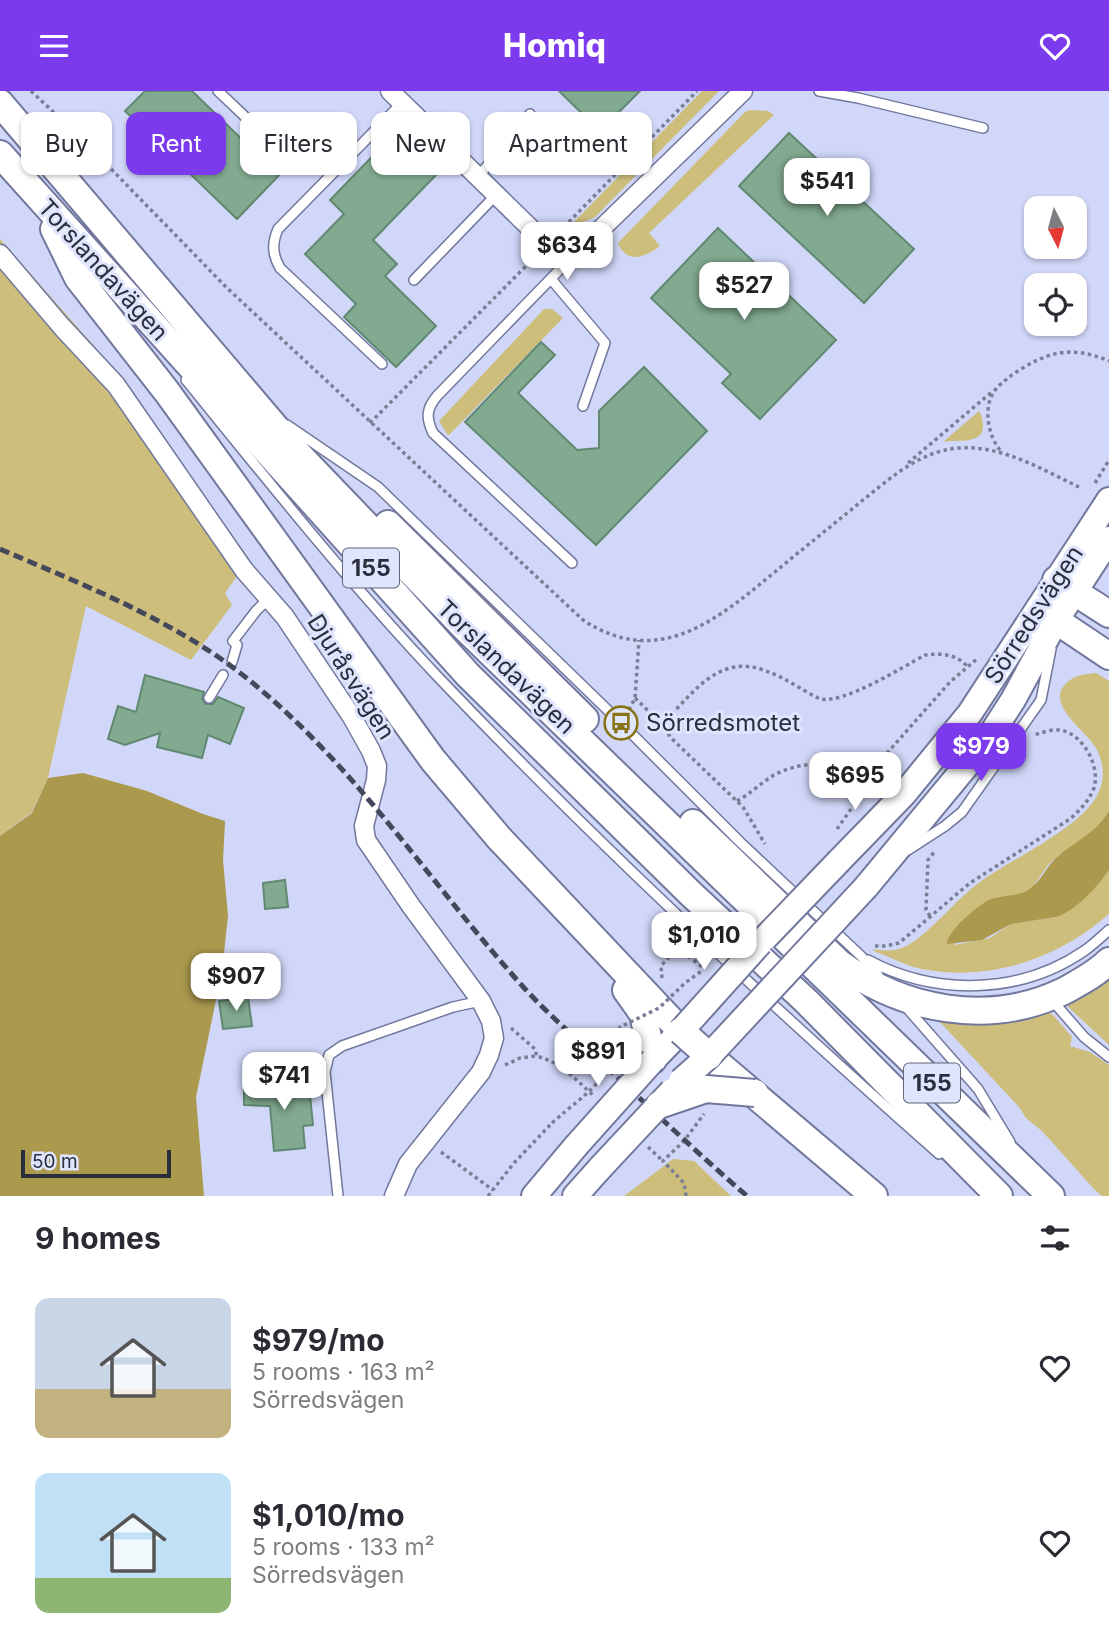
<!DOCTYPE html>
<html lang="en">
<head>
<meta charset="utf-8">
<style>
  body { margin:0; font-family:Inter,sans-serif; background:#f2f2f3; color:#2b2b33; height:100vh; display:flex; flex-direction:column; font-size:26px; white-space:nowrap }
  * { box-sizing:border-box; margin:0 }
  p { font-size:23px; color:#7c7c81 }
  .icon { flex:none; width:38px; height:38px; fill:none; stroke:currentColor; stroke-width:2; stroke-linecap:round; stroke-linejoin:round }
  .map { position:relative; height:1105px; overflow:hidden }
  .side { display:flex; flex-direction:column; background:#fff; flex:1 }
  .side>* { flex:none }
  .hud { position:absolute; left:21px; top:21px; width:700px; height:63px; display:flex; gap:14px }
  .needle { width:46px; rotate:174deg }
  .controls { position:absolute; left:1024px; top:105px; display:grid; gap:14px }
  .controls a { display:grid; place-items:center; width:63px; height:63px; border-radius:14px; background:#fff; box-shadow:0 2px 5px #0004; font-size:35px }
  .scale { position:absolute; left:21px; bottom:18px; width:150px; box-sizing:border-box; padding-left:7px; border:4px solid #2b2e3d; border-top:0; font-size:19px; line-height:24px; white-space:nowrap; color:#2b2e3d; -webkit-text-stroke:5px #e0e5fe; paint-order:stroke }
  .price { position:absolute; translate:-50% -60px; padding:0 16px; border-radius:14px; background:#fff; color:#222; font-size:23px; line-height:46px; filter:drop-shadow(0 2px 4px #0008) }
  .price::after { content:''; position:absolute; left:50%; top:42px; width:21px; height:16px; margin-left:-10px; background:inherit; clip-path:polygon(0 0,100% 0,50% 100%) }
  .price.active { background:#7c3aed; color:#fff }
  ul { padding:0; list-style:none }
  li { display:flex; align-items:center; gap:21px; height:175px; padding:0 35px }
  li span { display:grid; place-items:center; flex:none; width:196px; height:140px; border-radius:14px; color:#555 }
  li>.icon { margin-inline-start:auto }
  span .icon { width:84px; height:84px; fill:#fffc; stroke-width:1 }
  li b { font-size:30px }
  h2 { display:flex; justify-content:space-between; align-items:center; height:84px; padding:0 35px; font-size:30px }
  .pill { padding:0 24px; border-radius:14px; background:#fff; box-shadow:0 2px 5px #0004; font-size:24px; line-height:63px }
  .pill.active { background:#7c3aed; color:#fff }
  header { display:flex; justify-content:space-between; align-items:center; height:91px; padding:0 35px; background:#7c3aed; color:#fff; font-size:32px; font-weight:800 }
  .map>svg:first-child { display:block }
  .green { fill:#cdbe7c }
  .forest { fill:#ab994d }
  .building { fill:#82aa90; stroke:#618870; stroke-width:2 }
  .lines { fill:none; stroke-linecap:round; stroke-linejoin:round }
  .lane-casing { stroke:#72789d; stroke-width:12 }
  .street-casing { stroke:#72789d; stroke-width:21 }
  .secondary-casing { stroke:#72789d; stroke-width:28 }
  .primary-casing { stroke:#72789d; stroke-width:30 }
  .path { stroke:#7a7f96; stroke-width:3.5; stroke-dasharray:3.5 3.5; stroke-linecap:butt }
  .lane { stroke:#fff; stroke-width:9 }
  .street { stroke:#fff; stroke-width:18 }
  .secondary { stroke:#fff; stroke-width:24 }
  .primary { stroke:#fff; stroke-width:26 }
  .rail { stroke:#45485a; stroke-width:5; stroke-dasharray:10 5; stroke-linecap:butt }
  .secondary-bridge-casing { stroke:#72789d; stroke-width:28; stroke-linecap:butt }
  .primary-bridge-casing { stroke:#72789d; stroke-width:30; stroke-linecap:butt }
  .path-bridge { stroke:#7a7f96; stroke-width:3.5; stroke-dasharray:3.5 3.5; stroke-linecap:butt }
  .secondary-bridge { stroke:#fff; stroke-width:24 }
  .primary-bridge { stroke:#fff; stroke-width:26 }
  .labels { text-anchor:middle; stroke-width:6; stroke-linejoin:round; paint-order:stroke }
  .shield { fill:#e0e5fe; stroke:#616577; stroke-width:2 }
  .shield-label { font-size:23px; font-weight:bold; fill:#2b2e3d }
  .street-label { font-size:24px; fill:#2b2e3d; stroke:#e0e5fe }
  .poi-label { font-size:24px; fill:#2b2e3d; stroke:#e0e5fe; text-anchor:start }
</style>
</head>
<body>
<header><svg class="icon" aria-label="menu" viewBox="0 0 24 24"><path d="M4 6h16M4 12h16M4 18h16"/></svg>Homiq<svg class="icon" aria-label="heart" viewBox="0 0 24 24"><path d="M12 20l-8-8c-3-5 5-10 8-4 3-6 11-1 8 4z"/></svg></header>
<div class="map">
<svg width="1109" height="1105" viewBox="0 0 1109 1105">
  <rect width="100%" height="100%" fill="#d1d7f8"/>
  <path class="green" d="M702,0h17l-124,126 -27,11z
    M750,19l18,1 6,4 -125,118 11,13c-15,11 -33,19 -42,-3l127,-131z
    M0,148l117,133 132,187 -24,34 7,12 -41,55 -105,-54 -38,172 -16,34 -32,24z
    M544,218h8l11,9 -114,117 -2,-1 -8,-13z
    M979,320c3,5 4,9 4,16 0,18 -27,12 -40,15z
    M1096,582l13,8v130l-5,9 -26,24 -19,11 -11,10 -16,23 -12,6 -30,6 -36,45 36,-7 21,-14 45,-7 24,-15 29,-32v44c-49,43 -115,67 -181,56 -18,-2 -35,-12 -52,-18l-4,-3c13,2 25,3 36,-4 24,-14 48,-46 72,-63 32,-24 107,-56 120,-93 5,-14 3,-28 -4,-41 -9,-16 -47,-41 -33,-61 9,-12 20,-13 33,-14z
    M1109,886v68l-44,-41z
    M1045,919l9,6 18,21 -2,9 20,6 19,13v131h-7l-8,-7 -52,-58 -16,-13 -7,-11 -80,-86 40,2z
    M673,1068l21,2 37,35h-107z"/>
  <path class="forest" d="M83,682l64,18 56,23 22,7 -2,39 5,56 -6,55 -26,126 8,99h-204v-360l32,-23 16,-35z
    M1109,720v59c-13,18 -32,40 -53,47l-45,7 -29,16 -35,4c-1,-12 32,-40 44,-45 14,-4 30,-2 41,-12 10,-8 15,-21 24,-29 19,-17 39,-24 53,-47z"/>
  <path class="building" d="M145,0h47l61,59 7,-6 26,24 -49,51 -112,-108z
    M559,0h81l-40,40z
    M536,37l21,21 -15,15 -21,-20z
    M789,42l125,116 -50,54 -125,-117z
    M394,43l42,41 -63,65 24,24 -12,12 51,50 -40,41 -52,-50 12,-13 -51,-50 39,-40 -14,-14z
    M718,137l118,112 -76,79 -38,-36 9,-9 -80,-76z
    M541,251l14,13 -37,38 59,57 22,-2v-37l45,-44 63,64 -111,114 -131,-123z
    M145,584l59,17 -2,7 4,5h7l5,-7 26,11 -14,36 -22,-9 -6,23 -45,-11 3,-14 -35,12 -17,-6 10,-33 18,6z
    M285,789l3,27 -23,2 -2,-26z
    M248,906l4,29 -29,3 -4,-28z
    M311,965l3,26 -19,2 -3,-26z
    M250,993l59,2 4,39 -10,1 2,22 -31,3 -4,-45 -26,-1v-20z"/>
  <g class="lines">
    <defs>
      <path id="lane" d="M218,0l60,57
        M819,0l39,7 125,30
        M478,86l52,-63
        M566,172l-129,133c-11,13 -11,22 -4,37l139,130
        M551,188l54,64 -22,63
        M414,189l82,-85
        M382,273l-102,-96c-8,-14 -8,-25 -2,-39l124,-126
        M186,289c82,101 164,204 253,298 159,167 328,324 500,476
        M287,334l91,62 243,236 119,119 121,114 17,19
        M232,571l5,-17 -4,-4 23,-30 12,-12
        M209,607l14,-23
        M908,759l37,-24 17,-14 79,-112 10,-51
        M868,869c67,36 152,35 216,-9 9,-6 17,-14 25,-21
        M1051,908l33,38 25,20
        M906,916l72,82 32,53
        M338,1105l-13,-124 4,-17 13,-9 111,-39 28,-6"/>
      <path id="street" d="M390,0l176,172 177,-172
        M0,163l62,73 54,58 128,185 41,47 67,100 19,34 6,15 -1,14 -12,46 2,14 45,66 70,95 10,20 3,17 -5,17 -8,17 -73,92 -14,32"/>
      <path id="secondary" d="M839,770l65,-67 66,-81 139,-213
        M866,796l120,-145 27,-42 44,-81 52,-80
        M653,969l28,-29
        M534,1105l42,-50
        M575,1105l26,-29"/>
      <path id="primary" d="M0,12l299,352 167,174 585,567
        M0,63l468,521 222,218 116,108 193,195
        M54,138l24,49 89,114 266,368 66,78 182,193
        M388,433l197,195
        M1056,489l53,34
        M1039,518l70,47
        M693,732l146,140c64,48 151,64 225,28 16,-9 32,-17 45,-30
        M626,899l17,24 10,46
        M709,965l165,140"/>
    </defs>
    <use href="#lane" class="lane-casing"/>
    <use href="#street" class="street-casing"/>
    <use href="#secondary" class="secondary-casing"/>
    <use href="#primary" class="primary-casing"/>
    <path class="path" d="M31,0l49,46 147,151 356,332c76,50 135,-1 193,-49 29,-24 58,-47 87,-71 29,-23 57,-49 96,-52 43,-3 82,21 120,39
      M559,141l138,-141
      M370,332l164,-165
      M1000,359c-12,-14 -18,-45 -4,-61 11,-13 39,-30 55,-34 20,-6 39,-2 58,6
      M908,372l85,-72
      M1095,392l14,-23
      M635,607l31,30 4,9 73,70 22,37
      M629,619l6,-12 4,-58
      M662,633c30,-29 56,-72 104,-53 18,6 36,19 54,28 24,5 81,-31 105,-44 16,-2 31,-1 42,11
      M737,710c13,-7 24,-18 37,-26 28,-15 68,-14 99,-6
      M837,738l14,-20 22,-40 77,-87 28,-24
      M930,825l-4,-6 2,-50 7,-9
      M875,855h11l13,-3 71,-60 100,-64c10,-9 19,-18 24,-31 6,-20 -8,-48 -27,-56 -11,-5 -23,0 -33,3
      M688,865l17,13
      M662,887l-1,-12 17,-19
      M511,937l25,22v6c25,6 40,24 58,40
      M505,974l15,-7 16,-2
      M648,1056l15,14
      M441,1061l52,38
      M488,1105l26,-33 38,-40
      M686,1105l-2,-13 -21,-22 21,-20 20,-27"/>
    <use href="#lane" class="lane"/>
    <use href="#street" class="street"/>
    <use href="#secondary" class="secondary"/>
    <use href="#primary" class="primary"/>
    <path class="rail" d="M0,458c79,34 161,66 231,117 119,89 197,216 295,324 23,25 49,47 73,70 49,46 97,92 148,136"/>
    <defs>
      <path id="secondary-bridge" d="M765,847l74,-77
        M681,940l79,-88
        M681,990l28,-25 157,-169
        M576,1055l77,-86
        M601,1076l71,-76"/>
      <path id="primary-bridge" d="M681,940l28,25
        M659,1014l47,-16 49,4"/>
    </defs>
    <use href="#secondary-bridge" class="secondary-bridge-casing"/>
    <use href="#primary-bridge" class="primary-bridge-casing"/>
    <path class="path-bridge" d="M552,1032c38,-34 60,-41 68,-96l39,-19 26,-25 18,-13"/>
    <use href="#secondary-bridge" class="secondary-bridge"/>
    <use href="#primary-bridge" class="primary-bridge"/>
  </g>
  <defs>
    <symbol id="bus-ring" viewBox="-11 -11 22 22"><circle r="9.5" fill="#e0e5fe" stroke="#877416" stroke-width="1.5"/><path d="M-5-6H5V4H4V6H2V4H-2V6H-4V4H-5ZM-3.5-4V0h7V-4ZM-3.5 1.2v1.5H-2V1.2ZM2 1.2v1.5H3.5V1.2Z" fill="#877416"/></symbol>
  </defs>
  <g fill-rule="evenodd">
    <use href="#bus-ring" x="602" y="613" width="38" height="38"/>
  </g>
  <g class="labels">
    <g class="shield">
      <rect x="343" y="457.5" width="56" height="39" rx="5"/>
      <rect x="904" y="972.5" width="56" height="39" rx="5"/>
    </g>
    <g class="shield-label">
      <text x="371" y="485">155</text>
      <text x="932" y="1000">155</text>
    </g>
    <g class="street-label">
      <text transform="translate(103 179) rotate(48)" y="8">Torslandavägen</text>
      <text transform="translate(1034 524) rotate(-57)" y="8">Sörredsvägen</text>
      <text transform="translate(506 576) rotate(44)" y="8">Torslandavägen</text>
      <text transform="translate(351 586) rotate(58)" y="8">Djuråsvägen</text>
    </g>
    <g class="poi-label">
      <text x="646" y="640">Sörredsmotet</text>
    </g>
  </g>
</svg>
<div class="controls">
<a><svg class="needle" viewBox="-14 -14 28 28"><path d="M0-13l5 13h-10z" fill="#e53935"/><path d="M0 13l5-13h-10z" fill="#7c7c81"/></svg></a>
<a><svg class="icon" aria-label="locate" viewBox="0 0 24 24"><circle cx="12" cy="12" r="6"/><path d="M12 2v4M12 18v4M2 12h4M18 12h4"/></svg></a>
</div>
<div class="scale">50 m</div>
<b class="price" style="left:827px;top:127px">$541</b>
<b class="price" style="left:567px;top:191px">$634</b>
<b class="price" style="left:744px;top:231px">$527</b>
<b class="price active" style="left:981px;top:692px">$979</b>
<b class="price" style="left:855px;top:721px">$695</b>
<b class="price" style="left:704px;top:881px">$1,010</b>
<b class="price" style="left:236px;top:922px">$907</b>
<b class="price" style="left:598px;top:997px">$891</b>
<b class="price" style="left:284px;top:1021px">$741</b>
<div class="hud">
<a class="pill">Buy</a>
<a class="pill active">Rent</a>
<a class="pill">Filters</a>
<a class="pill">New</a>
<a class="pill">Apartment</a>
</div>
</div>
<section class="side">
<h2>9 homes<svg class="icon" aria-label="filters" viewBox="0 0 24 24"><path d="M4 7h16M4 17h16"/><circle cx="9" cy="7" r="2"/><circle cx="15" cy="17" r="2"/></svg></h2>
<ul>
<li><span style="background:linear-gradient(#c9d6e8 65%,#c2b280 0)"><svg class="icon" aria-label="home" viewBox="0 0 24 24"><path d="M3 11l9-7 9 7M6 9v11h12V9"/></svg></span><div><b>$979/mo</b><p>5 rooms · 163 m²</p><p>Sörredsvägen</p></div><svg class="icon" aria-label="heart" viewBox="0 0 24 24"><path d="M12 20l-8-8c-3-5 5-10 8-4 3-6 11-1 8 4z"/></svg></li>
<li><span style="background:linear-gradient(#bfe0f5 75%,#8fb573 0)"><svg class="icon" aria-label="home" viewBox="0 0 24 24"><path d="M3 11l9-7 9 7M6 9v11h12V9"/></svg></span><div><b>$1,010/mo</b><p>5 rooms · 133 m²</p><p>Sörredsvägen</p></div><svg class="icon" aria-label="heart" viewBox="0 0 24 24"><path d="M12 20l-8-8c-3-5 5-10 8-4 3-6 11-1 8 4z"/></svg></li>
</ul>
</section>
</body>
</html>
